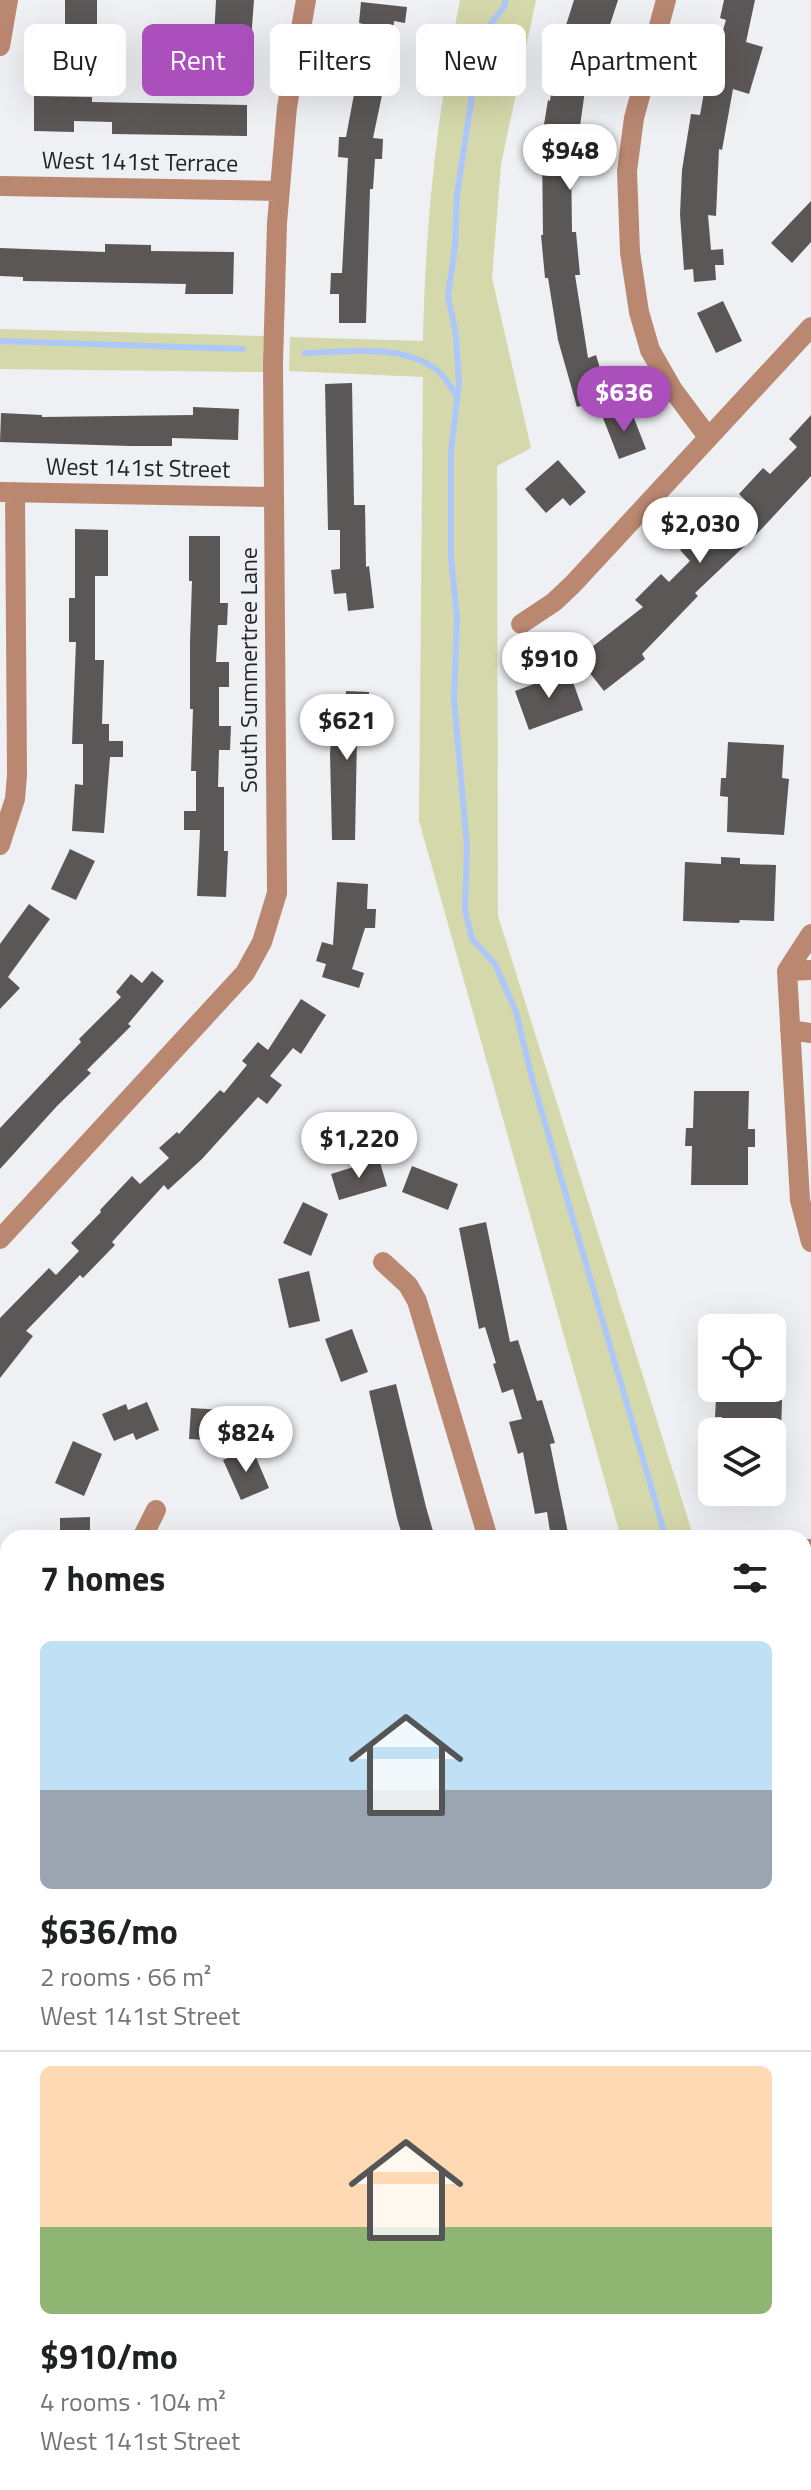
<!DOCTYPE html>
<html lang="en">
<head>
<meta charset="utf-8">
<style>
  body { margin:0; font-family:"Titillium Web",sans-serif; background:#f6f6f6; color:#202124; height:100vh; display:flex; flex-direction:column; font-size:30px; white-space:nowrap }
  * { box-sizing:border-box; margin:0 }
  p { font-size:26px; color:#757577 }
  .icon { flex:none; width:44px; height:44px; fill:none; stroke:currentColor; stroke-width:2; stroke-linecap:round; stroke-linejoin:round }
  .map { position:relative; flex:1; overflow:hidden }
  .panel { position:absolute; left:0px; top:1530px; width:812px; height:960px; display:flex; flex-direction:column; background:#fff; border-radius:24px 24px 0 0; box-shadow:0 8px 32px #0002 }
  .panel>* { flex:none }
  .guide { position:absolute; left:24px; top:24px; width:764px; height:72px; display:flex; gap:16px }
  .fabs { position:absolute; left:698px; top:1314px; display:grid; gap:16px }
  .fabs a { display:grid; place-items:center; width:88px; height:88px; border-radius:12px; background:#fff; box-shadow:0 8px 32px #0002; font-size:40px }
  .price { position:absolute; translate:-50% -68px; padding:0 18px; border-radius:28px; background:#fff; color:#222; font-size:26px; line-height:52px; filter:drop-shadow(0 2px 4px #0008) }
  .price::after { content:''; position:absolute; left:50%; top:48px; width:24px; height:18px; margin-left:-12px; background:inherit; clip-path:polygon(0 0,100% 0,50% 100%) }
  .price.current { background:#aa4fbb; color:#fff }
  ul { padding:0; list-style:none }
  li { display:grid; align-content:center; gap:16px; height:424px; padding:0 40px }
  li+li { border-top:2px solid #e0e0e0 }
  li span { display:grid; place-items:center; height:248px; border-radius:12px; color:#555 }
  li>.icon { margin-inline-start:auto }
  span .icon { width:144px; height:144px; fill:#fffc; stroke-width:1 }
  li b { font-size:34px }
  h2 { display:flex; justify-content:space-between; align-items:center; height:96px; padding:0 40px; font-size:34px }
  .chip { padding:0 28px; border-radius:12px; background:#fff; box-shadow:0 8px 32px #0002; font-size:28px; line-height:72px }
  .chip.current { background:#aa4fbb; color:#fff }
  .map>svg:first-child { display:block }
  .green { fill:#d5d8aa }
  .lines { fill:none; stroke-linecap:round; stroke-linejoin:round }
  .stream { stroke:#aec7f9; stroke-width:6 }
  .building { fill:#5a5756 }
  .minor { stroke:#ba8771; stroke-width:20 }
  .labels { text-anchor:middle; stroke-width:8; stroke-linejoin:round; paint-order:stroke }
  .street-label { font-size:24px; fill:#242425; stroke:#eff0f3 }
</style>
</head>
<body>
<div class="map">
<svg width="811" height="2490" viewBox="0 0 811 2490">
  <rect width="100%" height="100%" fill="#eff0f3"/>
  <path class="green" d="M460,0h76l-35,164 -9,114 39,170 -34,18 1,450 196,622h-73l-202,-717 4,-444 -134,-6 1,-34 133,4c2,-115 14,-229 37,-341z
    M0,329l264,7 -1,36 -263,-3z
    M327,2482h313l7,8h-321z"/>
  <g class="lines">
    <path class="stream" d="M505,0v5l-24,32 -24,157 -2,52 -7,50 8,39 3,49 -8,67v107l6,59 -3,82 13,147 -2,64 7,29 23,25 21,48 17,70 133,456
      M0,341l243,8
      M305,353c42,-1 98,-10 133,18 7,6 13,17 19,25
      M486,2490l3,-8"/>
  </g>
  <path class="building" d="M65,0h32v32h-10v7l-22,1z
    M216,0h38l-3,40 -37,-2z
    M574,0h44l-12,37 -13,-4 -17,122 -5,-1 1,78h4l4,43h-5l13,83 8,-3 13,43 -32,9 -19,-67 -10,-62h-3l-4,-43h2l-1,-86h-2l8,-49 2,1 8,-60h3z
    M724,0h31l-9,42 17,5 -14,47 -16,-5 -11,61 -3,-1 -3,67 -8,-1 3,35 12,-1 1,16h-9l1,15 -22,2 -1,-13 -9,1 -4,-56 2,-44 9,-56 9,1 6,-34 -7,-2 7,-24 9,2 11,-37 -6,-2z
    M361,2l46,5 -2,16 -11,-2 -4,36 -17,81 10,1 -1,20h-7l-2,30h-3l-4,134h-27v-29h-9l1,-21h11l6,-115 -10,-1 1,-20h7l9,-48 -10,-2 4,-21 13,3 5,-44 -8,-2z
    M34,96l58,1v5l155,3v31l-135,-2v-12l-38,-1v11l-40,-1z
    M811,201v41l-19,21 -21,-20z
    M105,244l46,1v6l83,1 -1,42h-48l1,-10 -163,-3v-4l-23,-1v-28l105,4z
    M723,301l19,40 -26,12 -19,-40z
    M352,383l2,122h11l1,62 3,-1 5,42 -26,3 -2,-18 -12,1 -3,-24 9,-1v-39h-12l-3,-146z
    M193,407l46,2 -1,31 -66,-2v8h-42l-130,-4 1,-29 41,2v2l151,-2z
    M630,408l16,41 -27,10 -16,-41z
    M811,415v61l-58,62 -58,55 3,3 -56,58 3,5 -41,32 -26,-33 65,-51 -8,-7 26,-26 8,8 21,-21 -10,-11 32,-30 8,8 26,-27 -7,-7 24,-26 7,6 27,-27 -8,-8z
    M558,460l28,32 -16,14 -7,-8 -17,15 -21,-24z
    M75,529l33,1v46h-13v84h9l-2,64h7v17h14v16h-13l-6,76 -32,-2 3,-47 8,1v-41h-11l4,-102h-7v-44h6z
    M189,536h31v67h8l-1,22h-9l-2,37h13v25h-10v39h12l-1,24h-11l-1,37h6v64h4l-2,46 -29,-1 3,-66h-16v-19h12v-40h-5l2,-62h-3v-67l2,-61h-3z
    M569,671l14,39 -54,20 -14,-39z
    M346,691l23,1 -2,46 -10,-1 -2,103h-23l-2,-87 4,-44h11z
    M728,742l56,3 -2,33 7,1 -5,56 -57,-3 1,-35 -8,-1 1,-18h5z
    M70,849l25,12 -19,39 -25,-11z
    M721,857l19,1v6l36,1 -2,56 -34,-1 -1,3 -56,-2 2,-59 36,2z
    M337,882l31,2 -1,25h9l-1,19h-10l-13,41 12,4 -5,15 -37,-11 4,-13 -10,-3 6,-19 11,3z
    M29,904l21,15 -42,58 12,11 -20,21v-65z
    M152,971l12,10 -36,43 3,2 -44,44 4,3 -34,33 -57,63v-41l81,-86 -2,-3 42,-42 -5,-5 15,-18 11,9z
    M301,999l25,16 -25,39 -8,-6 -23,28 12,9 -15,19 -9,-7 -56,62 -34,31 -4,-5 -52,57 3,3 -32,33 -3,-3 -54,56 7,5 -33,42v-60l49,-50 7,7 23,-24 -8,-8 30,-31 -1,-2 32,-34 8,8 29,-26 -10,-10 18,-16 2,2 41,-44 4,3 23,-28 -5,-4 16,-19 10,8z
    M694,1091h55l-1,38h7v18h-7v38h-57l1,-39h-7l1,-18h7z
    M379,1159l8,27 -48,14 -8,-26z
    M412,1166l46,18 -10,26 -46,-18z
    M303,1202l25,12 -17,42 -28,-13z
    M486,1222l24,120 8,-2 19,61 5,-1 13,43 -5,1 19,94h-18l-4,-26 -12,2 -12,-62 -5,2 -9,-32 13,-3 -9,-30 -11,4 -9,-29 3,-1 -11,-36 -6,2 -20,-101z
    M309,1271l11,50 -31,7 -11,-49z
    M352,1329l16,43 -27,10 -16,-43z
    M396,1384l30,123 9,31h-32l-6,-20 -28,-127z
    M723,1388h55v12h4l-1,32h-59v-15h-7l1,-18h7z
    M147,1402l12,28 -23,10 -3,-7 -19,8 -12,-27 24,-10 2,6z
    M191,1408l33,2 -2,31 -33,-2z
    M73,1441l29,13 -18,42 -29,-13z
    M252,1448l17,40 -28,12 -18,-40z
    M90,1517v21h-30v-20z"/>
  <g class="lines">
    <path class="minor" d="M666,0l-32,118 -7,53 3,81 9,60 11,38 23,40 35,47
      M0,46l8,-46
      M0,186l279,5
      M0,492l274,5
      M521,624l33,-22 19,-18 238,-257
      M0,845l15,-46 2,-24 -2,-283
      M811,934l-24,37 13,229 11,42
      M787,971l24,-1
      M790,1030l21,3
      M0,1239l245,-266 17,-31 15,-49 -4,-530 4,-140 10,-116 19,-107
      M383,1262l25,23 9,16 71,237
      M142,1538l14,-28
      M804,1549h7
      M0,1661l8,1
      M5,1943l3,66
      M804,2051l7,3
      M804,2268l7,-2
      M0,2355l8,1
      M166,2482l3,8"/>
  </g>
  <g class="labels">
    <g class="street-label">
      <text transform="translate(140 162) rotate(1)" y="8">West 141st Terrace</text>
      <text transform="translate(138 468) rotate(1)" y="8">West 141st Street</text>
      <text transform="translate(249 670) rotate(-90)" y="8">South Summertree Lane</text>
    </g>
  </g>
</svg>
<div class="fabs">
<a><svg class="icon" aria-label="locate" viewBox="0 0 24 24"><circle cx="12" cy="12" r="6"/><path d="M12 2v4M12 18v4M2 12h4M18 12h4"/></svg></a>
<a><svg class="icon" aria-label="layers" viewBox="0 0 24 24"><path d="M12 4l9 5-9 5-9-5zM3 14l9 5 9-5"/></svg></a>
</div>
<b class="price" style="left:570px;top:192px">$948</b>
<b class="price current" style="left:624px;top:434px">$636</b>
<b class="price" style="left:700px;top:565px">$2,030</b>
<b class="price" style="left:549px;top:700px">$910</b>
<b class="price" style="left:347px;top:762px">$621</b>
<b class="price" style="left:359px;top:1180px">$1,220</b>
<b class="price" style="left:246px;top:1474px">$824</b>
<div class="guide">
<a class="chip">Buy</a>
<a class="chip current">Rent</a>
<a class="chip">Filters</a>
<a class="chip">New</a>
<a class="chip">Apartment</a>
</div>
<section class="panel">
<h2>7 homes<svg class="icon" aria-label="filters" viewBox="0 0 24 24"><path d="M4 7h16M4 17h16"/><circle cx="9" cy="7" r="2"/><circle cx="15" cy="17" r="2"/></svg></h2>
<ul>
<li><span style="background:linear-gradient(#bfe0f5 60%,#9aa5b1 0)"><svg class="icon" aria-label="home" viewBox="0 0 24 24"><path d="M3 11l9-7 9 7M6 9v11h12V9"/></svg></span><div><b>$636/mo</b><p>2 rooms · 66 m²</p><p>West 141st Street</p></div></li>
<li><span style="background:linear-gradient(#ffd9b3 65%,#8fb573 0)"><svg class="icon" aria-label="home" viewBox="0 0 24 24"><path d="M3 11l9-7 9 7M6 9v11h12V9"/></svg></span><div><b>$910/mo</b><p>4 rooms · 104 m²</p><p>West 141st Street</p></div></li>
</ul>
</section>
</div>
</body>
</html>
